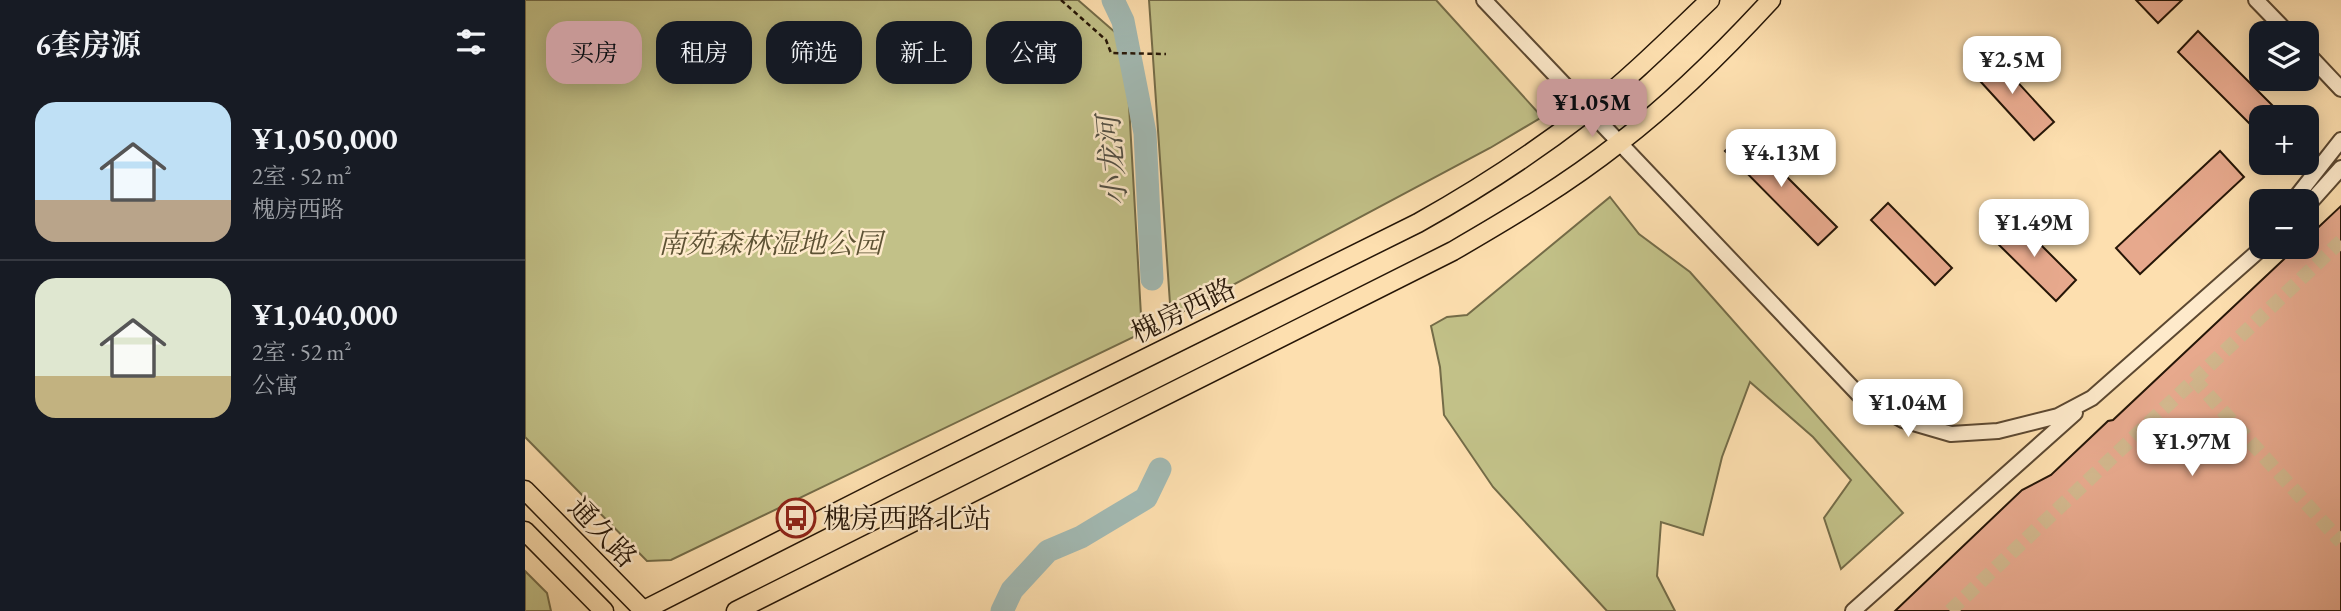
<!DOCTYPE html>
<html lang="zh">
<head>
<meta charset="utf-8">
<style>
  body { margin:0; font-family:"EB Garamond","Noto Serif SC",serif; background:#20242c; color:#f1f3f6; height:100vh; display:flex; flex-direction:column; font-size:26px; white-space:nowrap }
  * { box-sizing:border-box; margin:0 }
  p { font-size:23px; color:#9ea1a6 }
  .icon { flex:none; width:38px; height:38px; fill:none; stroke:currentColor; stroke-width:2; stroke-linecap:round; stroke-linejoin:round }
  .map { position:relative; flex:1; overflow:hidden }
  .panel { display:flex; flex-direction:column; background:#171b24; width:525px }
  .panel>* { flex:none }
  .top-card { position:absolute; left:21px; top:21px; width:665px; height:63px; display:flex; gap:14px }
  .buttons { position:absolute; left:1724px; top:21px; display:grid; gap:14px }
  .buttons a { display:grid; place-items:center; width:70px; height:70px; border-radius:14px; background:#171b24; box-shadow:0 4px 18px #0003; font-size:35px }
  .price { position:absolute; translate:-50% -60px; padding:0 16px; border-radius:14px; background:#fff; color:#222; font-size:23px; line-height:46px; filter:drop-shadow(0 2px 4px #0008) }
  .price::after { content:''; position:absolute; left:50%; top:42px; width:21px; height:16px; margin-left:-10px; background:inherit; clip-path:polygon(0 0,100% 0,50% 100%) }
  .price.current { background:#c59692; color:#111 }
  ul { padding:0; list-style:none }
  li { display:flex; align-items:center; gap:21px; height:175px; padding:0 35px }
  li+li { border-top:2px solid #363941 }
  li span { display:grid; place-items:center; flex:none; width:196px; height:140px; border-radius:21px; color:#555 }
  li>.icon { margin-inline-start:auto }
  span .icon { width:84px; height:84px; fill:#fffc; stroke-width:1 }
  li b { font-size:30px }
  h2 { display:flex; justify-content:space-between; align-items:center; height:84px; padding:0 35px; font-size:30px }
  .pill { padding:0 24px; border-radius:21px; background:#171b24; box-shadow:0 4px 18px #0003; font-size:24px; line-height:63px }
  .pill.current { background:#c59692; color:#111 }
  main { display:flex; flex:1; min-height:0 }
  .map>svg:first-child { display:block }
  .green { fill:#c2c188; stroke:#746c48; stroke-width:2 }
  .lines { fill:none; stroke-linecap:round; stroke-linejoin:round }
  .river { stroke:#a2bab4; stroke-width:23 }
  .building { fill:#e7a98d; stroke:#261607; stroke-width:2 }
  .minor-tunnel { stroke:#d2b78d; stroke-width:14; stroke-dasharray:14 7; stroke-linecap:butt }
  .minor-casing { stroke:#5c4831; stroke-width:18 }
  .major-casing { stroke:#261607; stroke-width:21 }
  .path { stroke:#261607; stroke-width:2.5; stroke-dasharray:5 3.5; stroke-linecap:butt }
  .minor { stroke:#feeacb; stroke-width:14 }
  .major { stroke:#fddfaf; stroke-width:18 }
  .labels { text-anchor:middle; stroke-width:5; stroke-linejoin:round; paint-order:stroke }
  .park-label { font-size:28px; font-style:italic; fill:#5d5234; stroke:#feeacb }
  .street-label { font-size:28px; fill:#261607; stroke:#feeacb }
  .poi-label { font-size:28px; fill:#261607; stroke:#feeacb; text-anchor:start }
  .water-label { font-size:30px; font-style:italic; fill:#514f44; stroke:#feeacb }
</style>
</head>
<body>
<main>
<section class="panel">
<h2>6套房源<svg class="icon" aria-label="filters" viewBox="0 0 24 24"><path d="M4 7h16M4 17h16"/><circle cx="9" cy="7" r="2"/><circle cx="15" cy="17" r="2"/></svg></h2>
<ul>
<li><span style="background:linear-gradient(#bfe0f5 70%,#b9a48a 0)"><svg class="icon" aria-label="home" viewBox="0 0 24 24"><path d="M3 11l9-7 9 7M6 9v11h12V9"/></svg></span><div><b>¥1,050,000</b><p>2室 · 52 m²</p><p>槐房西路</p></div></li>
<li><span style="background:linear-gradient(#dfe7d0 70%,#c2b280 0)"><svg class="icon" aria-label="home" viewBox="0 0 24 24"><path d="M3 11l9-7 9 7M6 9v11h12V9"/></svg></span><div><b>¥1,040,000</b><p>2室 · 52 m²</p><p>公寓</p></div></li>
</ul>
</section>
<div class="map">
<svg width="1816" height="611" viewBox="0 0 1816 611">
  <rect width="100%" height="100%" fill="#fddfaf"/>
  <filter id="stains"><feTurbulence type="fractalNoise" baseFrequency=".00286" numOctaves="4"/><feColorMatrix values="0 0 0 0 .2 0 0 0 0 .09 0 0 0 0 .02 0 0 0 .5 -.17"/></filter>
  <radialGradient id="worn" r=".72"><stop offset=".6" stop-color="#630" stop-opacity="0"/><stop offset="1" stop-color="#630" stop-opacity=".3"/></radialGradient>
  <path class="green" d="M0,0h553l38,33 11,37 15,263 -471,227 -24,1 -122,-124z
    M624,0h287l106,117 -52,31 -319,170z
    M1085,197l29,37 51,38 213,241 -62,56 -17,-51 27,-38 -38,-43 -63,-55 -28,75 -19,78 -42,-13 -4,54 18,35h-68l-114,-124 -49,-72 -4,-48 -9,-41 16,-9 20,-2z
    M0,571l22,22 4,18h-26z"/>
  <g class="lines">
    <path class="river" d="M588,0l10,21 22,112 7,146
      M477,611l10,-21 36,-39 33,-14 65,-39 14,-29"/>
  </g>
  <path class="building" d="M1611,0h46l-24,23z
    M1673,31l86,86h-23v18l-83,-83z
    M1465,52l64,70 -20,18 -64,-70z
    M1218,133l94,94 -19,18 -93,-94z
    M1695,151l24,26 -104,97 -24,-26z
    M1363,203l64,65 -17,17 -64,-65z
    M1816,206v405h-446l127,-121 29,-15 57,-54 5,-1 184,-173h10v-9z
    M1488,217l63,63 -20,21 -64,-63z"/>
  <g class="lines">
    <path class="minor-tunnel" d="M1669,379l147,163
      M1425,611l391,-370"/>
    <defs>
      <path id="minor" d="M959,0l377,397 42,23 48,14 47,-3 60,-15 34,-18 171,-151
        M1731,0l32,33
        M1782,53l34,36
        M1768,201l48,-61
        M1782,206l34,-38
        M1328,611l222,-198"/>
      <path id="major" d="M0,490l119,121
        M0,531l79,80
        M117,611l246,-125 530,-263c59,-33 116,-70 170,-112 43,-34 82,-73 122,-111
        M211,611l717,-360c57,-33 114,-67 166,-108 55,-42 105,-92 152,-143"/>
    </defs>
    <use href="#minor" class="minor-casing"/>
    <use href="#major" class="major-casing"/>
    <path class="path" d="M536,0l45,40 5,13 55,1"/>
    <use href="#minor" class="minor"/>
    <use href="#major" class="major"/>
  </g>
  <defs>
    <symbol id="bus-ring" viewBox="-11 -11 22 22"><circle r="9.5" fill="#feeacb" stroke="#8f2418" stroke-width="1.5"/><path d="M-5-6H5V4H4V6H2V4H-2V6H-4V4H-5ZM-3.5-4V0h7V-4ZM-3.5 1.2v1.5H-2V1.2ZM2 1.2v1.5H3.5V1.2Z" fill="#8f2418"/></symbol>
  </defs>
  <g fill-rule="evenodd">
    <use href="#bus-ring" x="249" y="496" width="44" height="44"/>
  </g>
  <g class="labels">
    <g class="park-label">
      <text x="245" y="253">南苑森林湿地公园</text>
    </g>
    <g class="street-label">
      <text transform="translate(658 310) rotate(-26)" y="10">槐房西路</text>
      <text transform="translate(78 532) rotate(46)" y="10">通久路</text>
    </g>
    <g class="poi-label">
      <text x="298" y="528">槐房西路北站</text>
    </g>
    <g class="water-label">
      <text transform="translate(587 161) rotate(-95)" y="10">小龙河</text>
    </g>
  </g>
  <rect width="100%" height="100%" filter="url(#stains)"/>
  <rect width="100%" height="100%" fill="url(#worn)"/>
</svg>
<div class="buttons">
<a><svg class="icon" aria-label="layers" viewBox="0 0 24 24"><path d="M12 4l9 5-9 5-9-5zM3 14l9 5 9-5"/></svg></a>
<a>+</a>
<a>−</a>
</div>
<b class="price" style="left:1487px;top:96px">¥2.5M</b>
<b class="price current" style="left:1067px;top:139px">¥1.05M</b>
<b class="price" style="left:1256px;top:189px">¥4.13M</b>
<b class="price" style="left:1509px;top:259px">¥1.49M</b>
<b class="price" style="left:1383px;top:439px">¥1.04M</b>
<b class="price" style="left:1667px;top:478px">¥1.97M</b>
<div class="top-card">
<a class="pill current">买房</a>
<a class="pill">租房</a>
<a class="pill">筛选</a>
<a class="pill">新上</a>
<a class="pill">公寓</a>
</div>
</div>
</main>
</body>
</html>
